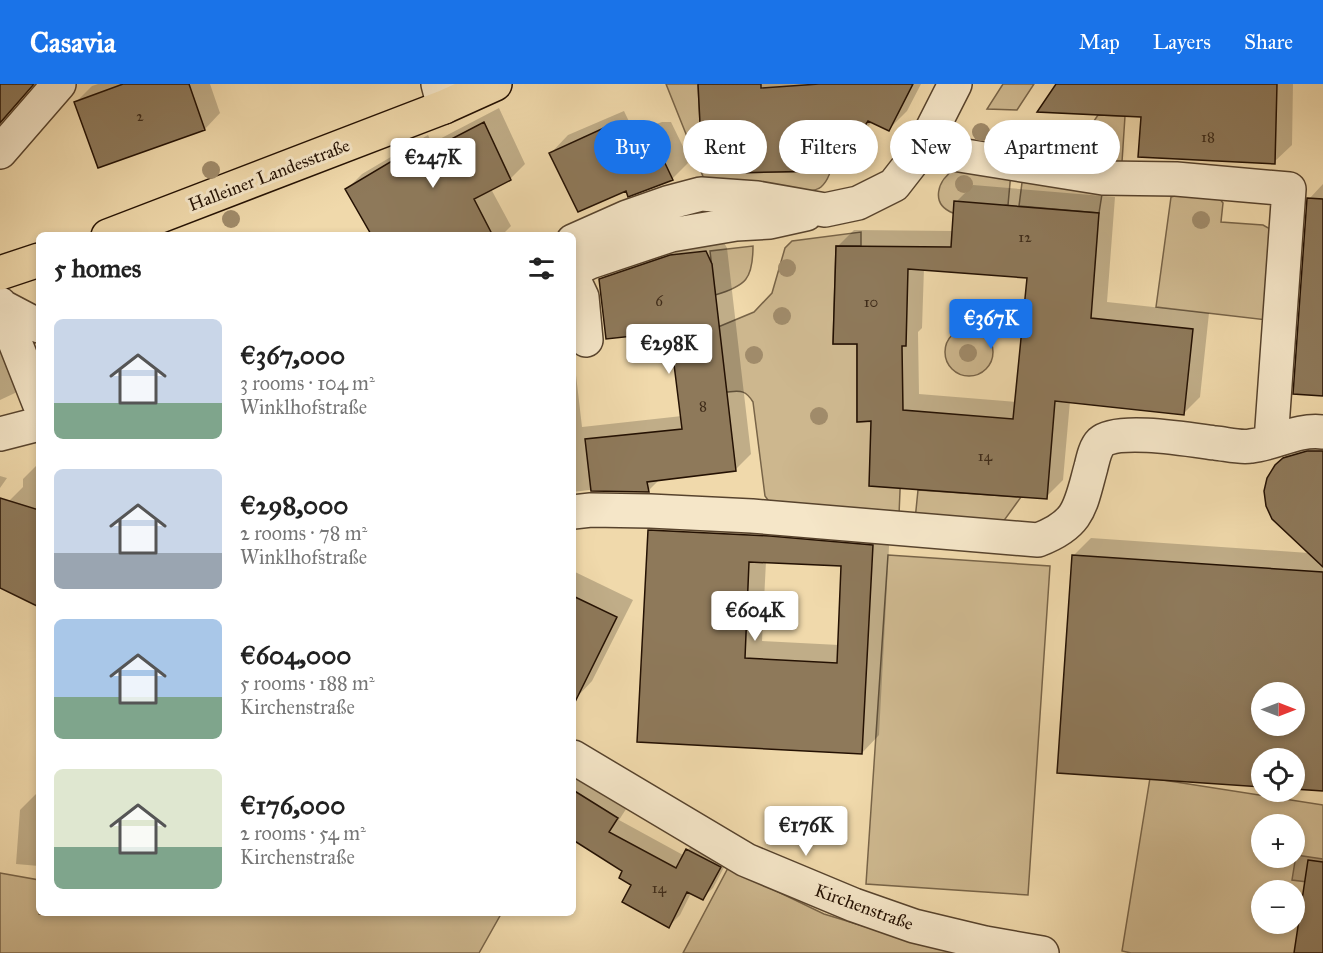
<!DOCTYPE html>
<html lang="en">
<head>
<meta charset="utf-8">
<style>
  body { margin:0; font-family:"IM FELL Great Primer",serif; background:#f2f2f2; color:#222; height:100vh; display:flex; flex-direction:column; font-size:22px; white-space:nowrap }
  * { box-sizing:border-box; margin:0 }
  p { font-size:20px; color:#767676 }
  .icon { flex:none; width:33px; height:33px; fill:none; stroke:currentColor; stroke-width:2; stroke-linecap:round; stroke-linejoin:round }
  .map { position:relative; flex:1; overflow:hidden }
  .panel { position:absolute; left:36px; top:148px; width:540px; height:684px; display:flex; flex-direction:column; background:#fff; border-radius:9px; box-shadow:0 3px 9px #0003 }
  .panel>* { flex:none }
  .top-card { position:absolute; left:594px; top:36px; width:570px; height:54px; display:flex; gap:12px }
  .needle { width:39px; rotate:90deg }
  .buttons { position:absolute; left:1251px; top:598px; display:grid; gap:12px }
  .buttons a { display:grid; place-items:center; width:54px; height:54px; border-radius:50%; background:#fff; box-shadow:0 3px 9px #0003; font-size:30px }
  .price { position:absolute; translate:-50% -51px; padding:0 14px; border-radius:6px; background:#fff; color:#222; font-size:20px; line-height:39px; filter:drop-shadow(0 2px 3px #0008) }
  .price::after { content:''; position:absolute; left:50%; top:36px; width:18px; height:14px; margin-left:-9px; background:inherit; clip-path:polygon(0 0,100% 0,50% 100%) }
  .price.current { background:#1a73e8; color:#fff }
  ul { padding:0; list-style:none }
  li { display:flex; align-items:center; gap:18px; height:150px; padding:0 18px }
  li span { display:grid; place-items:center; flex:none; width:168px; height:120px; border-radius:9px; color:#555 }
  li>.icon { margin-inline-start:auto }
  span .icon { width:72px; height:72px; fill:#fffc; stroke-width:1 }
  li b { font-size:26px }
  h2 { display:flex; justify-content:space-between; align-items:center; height:72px; padding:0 18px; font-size:26px }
  .tag { padding:0 21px; border-radius:27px; background:#fff; box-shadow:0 3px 9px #0003; font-size:21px; line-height:54px }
  .tag.current { background:#1a73e8; color:#fff }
  header { display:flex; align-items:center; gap:36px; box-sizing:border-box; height:84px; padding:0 30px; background:#1a73e8; color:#fff }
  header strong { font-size:28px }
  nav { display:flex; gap:33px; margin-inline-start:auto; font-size:21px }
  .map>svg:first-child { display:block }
  .green { fill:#cdb78e; stroke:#786448; stroke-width:1.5; fill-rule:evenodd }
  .water { fill:#ab9572; stroke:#756046; stroke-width:1.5 }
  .shadow { fill:#0003; fill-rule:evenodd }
  .building { fill:#8e795a; stroke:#241103; stroke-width:1.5; fill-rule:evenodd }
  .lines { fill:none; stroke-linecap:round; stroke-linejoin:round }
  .minor-casing { stroke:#57432d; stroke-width:36 }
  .major-casing { stroke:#241103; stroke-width:36 }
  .minor { stroke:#f5e6c8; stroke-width:33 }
  .major { stroke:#f0d9ab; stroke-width:33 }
  .tree { fill:#a08b6a }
  .labels { text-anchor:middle; stroke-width:6; stroke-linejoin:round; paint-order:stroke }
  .number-label { font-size:15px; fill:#3e2b19 }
  .street-label { font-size:18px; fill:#241103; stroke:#f5e6c8 }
</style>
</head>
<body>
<header>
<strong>Casavia</strong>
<nav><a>Map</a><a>Layers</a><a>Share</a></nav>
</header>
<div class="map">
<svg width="1323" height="869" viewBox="0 0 1323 869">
  <rect width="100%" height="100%" fill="#f0d9ab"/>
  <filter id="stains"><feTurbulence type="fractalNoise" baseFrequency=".00333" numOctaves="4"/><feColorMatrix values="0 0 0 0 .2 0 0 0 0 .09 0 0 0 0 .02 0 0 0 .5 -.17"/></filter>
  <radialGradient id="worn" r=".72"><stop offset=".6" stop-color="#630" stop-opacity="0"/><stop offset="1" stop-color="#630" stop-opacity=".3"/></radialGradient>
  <path class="green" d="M666,0h32l3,59 29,-1 2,31 92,-2v-12l9,-2c-1,11 -4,23 -12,30 -13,11 -94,3 -113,2z
    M1003,0h31l-17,26 -30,-1z
    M1098,31l27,1 -3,46 -53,-4z
    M955,85l56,3 -3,33 -55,8c-23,-9 -16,-33 2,-44z
    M1023,91l79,19 -3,19 -80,-7z
    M1178,111l41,3 4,5 -2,19 42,3 9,5 -5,90 -111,-13 15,-110z
    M861,148v14h-25l-3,98h24v78l46,-2 -4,95 -126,-8 -8,-11 -12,-94c-8,-13 -13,-11 -27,-10l-8,-65 36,-15 18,-19 13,-45 7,-7z
    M753,162c0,33 -7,40 -38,49l-5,-44z
    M945 268a24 24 0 1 1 48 0a24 24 0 1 1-48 0Z
    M918,406l103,7 -21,29 -85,-6z
    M888,471l162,11 -22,329 -162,-11z
    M1150,694l173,27v148h-192l-9,-2zM1262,741h32v33h-32zM1262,807h32v33h-32z
    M728,784l96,46 72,22 67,17h-280z
    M0,789l39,7v34h462l-22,39h-479z"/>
  <path class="water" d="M1296,771l27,4v25l-31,-4z"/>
  <path class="shadow" d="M98,0h112l10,29 -15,16 -106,37 -23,-64 16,-16z
    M699,0h222l-14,27 -18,18 -16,-8 -23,25 -26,24 -93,-30z
    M1058,0h235l-1,61 -18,17z
    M499,24l26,56 -15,15 -19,10 20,37 -10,10h-43l-111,-47 15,-15 66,-39 4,8z
    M624,27l10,21 28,-10h9l19,39 -18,18 -45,10 -76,-36 17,-18z
    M1323,100v210l-14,-195z
    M973,101l142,12 -8,105 102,11 -9,84 -16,16 -114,-12 -7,79 -17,17 -173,-77 -36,-173 17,-17 100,1 2,-29zM924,184l105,9 -12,125 -98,-8 -1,-62 4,-4z
    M721,153l6,11 24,206 -16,16 -75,9 -12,12 -59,-1 -16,2v-116l3,-1 6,52 100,-11 -11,-85 -70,-52 16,-15z
    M0,218l32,73 -17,18 -15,7z
    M1323,351v99l-47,-68 18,-19z
    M39,379v142l-39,-19v-65l9,-20 14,-14v-8z
    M0,392l7,2 -7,10z
    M667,429l223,15 -11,207 -17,18 -224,-12 11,-210zM766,477l77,4 -4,80 -77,-4z
    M1091,454l232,16v236l-29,-31 -220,-204zM1262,609h32v33h-32z
    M573,487l60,29 -41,81 -16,17 -3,-1z
    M573,688l55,34 -9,14 64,35 15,-16 32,17 -17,32 -11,10 -11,-5 -11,22 -11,11 -45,-55 -51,-32z
    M37,709h2v73l-23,-2 4,-54z"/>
  <path class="building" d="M0,0h34l-34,39z
    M123,0h66l16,46 -107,38 -24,-66z
    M698,0h63v4l58,-4h94l-24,47 -21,-10 -17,26 -27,18 1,6 -93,2 -2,-31 -29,1z
    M1056,0h221l-2,80 -137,-7 3,-40 -104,-5z
    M484,38l27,58 -37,19 19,37h-121l-27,-47 67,-40 5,8z
    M606,43l10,22 36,-13 21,44 -45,17 -2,-6 -48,21 -29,-59z
    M1307,114l16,1v197l-30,-2z
    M954,117l145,12 -8,105 102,11 -9,86 -129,-14 -8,98 -178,-13 2,-65 -14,1v-78h-24l3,-98 115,1zM908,185l119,9 -14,141 -110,-9 -1,-64h4z
    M706,167l6,13 24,207 -89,11 2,10 -58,-1 -6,-52 97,-10 -12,-97 -64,7 -7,-60 71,-24z
    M1307,367h16v116l-51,-48 -6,-13 -2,-15 3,-13 8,-13 8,-7z
    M0,414l39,12v97l-39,-19z
    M648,446l122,6 103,9 -11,209 -225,-12zM749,478l92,4 -4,97 -92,-5z
    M1072,471l251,17v219l-29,-2v-30h-32v28l-205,-14zM1262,609h32v33h-32z
    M573,512l44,21 -44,89z
    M573,706l45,28 -9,14 67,36 10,-19 35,18 -18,33 -16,-8 -18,36 -47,-26 9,-17 -12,-7 3,-7 -49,-31z
    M1308,776l15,2v91h-29z"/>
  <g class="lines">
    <defs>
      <path id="minor" d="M438,0l6,23
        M922,65l181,29 73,1 113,10 -18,252
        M0,68l59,-68
        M573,157l54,-24 40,-14 34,-9 56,4 68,12 33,-7 36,-18 28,-36 33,-65
        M573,186l17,-8 81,-27 65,-11 34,-2 36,-8
        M573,194l9,19 4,43
        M0,220l39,99
        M1,222l38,20
        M0,350l39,-10
        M573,428l18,-2 59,1 102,5 286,24c42,-16 42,-33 53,-73 2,-8 4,-19 10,-25 16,-15 91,-2 114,1 11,1 25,5 36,3 26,-3 45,-17 72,-14
        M573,673l173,103 108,45 60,21 71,17 57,10"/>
      <path id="major" d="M108,152l336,-129 51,-23
        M0,189l39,-13"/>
    </defs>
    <use href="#minor" class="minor-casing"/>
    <use href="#major" class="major-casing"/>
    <use href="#minor" class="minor"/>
    <use href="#major" class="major"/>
  </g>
  <g class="tree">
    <circle cx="981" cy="48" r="9"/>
    <circle cx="211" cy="86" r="9"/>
    <circle cx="964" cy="100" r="9"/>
    <circle cx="231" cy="135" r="9"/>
    <circle cx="1201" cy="136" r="9"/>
    <circle cx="787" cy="184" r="9"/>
    <circle cx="782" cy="232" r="9"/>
    <circle cx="968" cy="269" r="9"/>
    <circle cx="754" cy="271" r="9"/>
    <circle cx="819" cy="332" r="9"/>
  </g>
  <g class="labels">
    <g class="number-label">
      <text x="140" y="37">2</text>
      <text x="1208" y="58">18</text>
      <text x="1025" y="158">12</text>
      <text x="659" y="222">6</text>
      <text x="871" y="223">10</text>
      <text x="703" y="327">8</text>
      <text x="985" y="377">14</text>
      <text x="659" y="809">14</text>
    </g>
    <g class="street-label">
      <text transform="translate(269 91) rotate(-21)" y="6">Halleiner Landesstraße</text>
      <text transform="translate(864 823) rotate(20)" y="6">Kirchenstraße</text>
    </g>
  </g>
  <rect width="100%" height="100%" filter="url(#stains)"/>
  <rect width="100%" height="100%" fill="url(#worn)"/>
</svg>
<div class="buttons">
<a><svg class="needle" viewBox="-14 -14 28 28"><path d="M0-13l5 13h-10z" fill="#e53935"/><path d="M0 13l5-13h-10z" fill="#767676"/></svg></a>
<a><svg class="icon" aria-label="locate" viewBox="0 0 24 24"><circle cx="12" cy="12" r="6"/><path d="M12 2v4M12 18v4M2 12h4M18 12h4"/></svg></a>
<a>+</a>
<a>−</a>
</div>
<b class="price" style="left:433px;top:105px">€247K</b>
<b class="price current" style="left:991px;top:266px">€367K</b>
<b class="price" style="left:669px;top:291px">€298K</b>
<b class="price" style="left:755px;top:558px">€604K</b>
<b class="price" style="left:806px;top:773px">€176K</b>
<div class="top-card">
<a class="tag current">Buy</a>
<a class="tag">Rent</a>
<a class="tag">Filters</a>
<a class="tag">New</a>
<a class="tag">Apartment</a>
</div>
<section class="panel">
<h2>5 homes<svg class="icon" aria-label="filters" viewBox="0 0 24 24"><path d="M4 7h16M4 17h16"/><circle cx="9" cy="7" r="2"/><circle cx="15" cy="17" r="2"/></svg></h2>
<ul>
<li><span style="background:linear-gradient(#c9d6e8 70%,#7fa58c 0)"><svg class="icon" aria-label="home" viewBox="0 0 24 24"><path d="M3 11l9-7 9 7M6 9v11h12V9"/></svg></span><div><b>€367,000</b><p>3 rooms · 104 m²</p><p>Winklhofstraße</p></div></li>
<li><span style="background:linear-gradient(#c9d6e8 70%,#9aa5b1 0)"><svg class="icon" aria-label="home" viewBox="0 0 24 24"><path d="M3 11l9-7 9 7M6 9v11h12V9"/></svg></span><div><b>€298,000</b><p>2 rooms · 78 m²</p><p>Winklhofstraße</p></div></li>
<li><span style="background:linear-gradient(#a9c7e8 65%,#7fa58c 0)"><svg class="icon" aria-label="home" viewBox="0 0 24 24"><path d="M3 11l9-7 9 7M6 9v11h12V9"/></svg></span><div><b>€604,000</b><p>5 rooms · 188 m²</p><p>Kirchenstraße</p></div></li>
<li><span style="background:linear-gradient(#dfe7d0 65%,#7fa58c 0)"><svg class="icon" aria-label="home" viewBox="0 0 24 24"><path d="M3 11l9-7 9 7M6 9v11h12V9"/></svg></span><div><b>€176,000</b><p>2 rooms · 54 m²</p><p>Kirchenstraße</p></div></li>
</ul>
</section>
</div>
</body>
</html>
